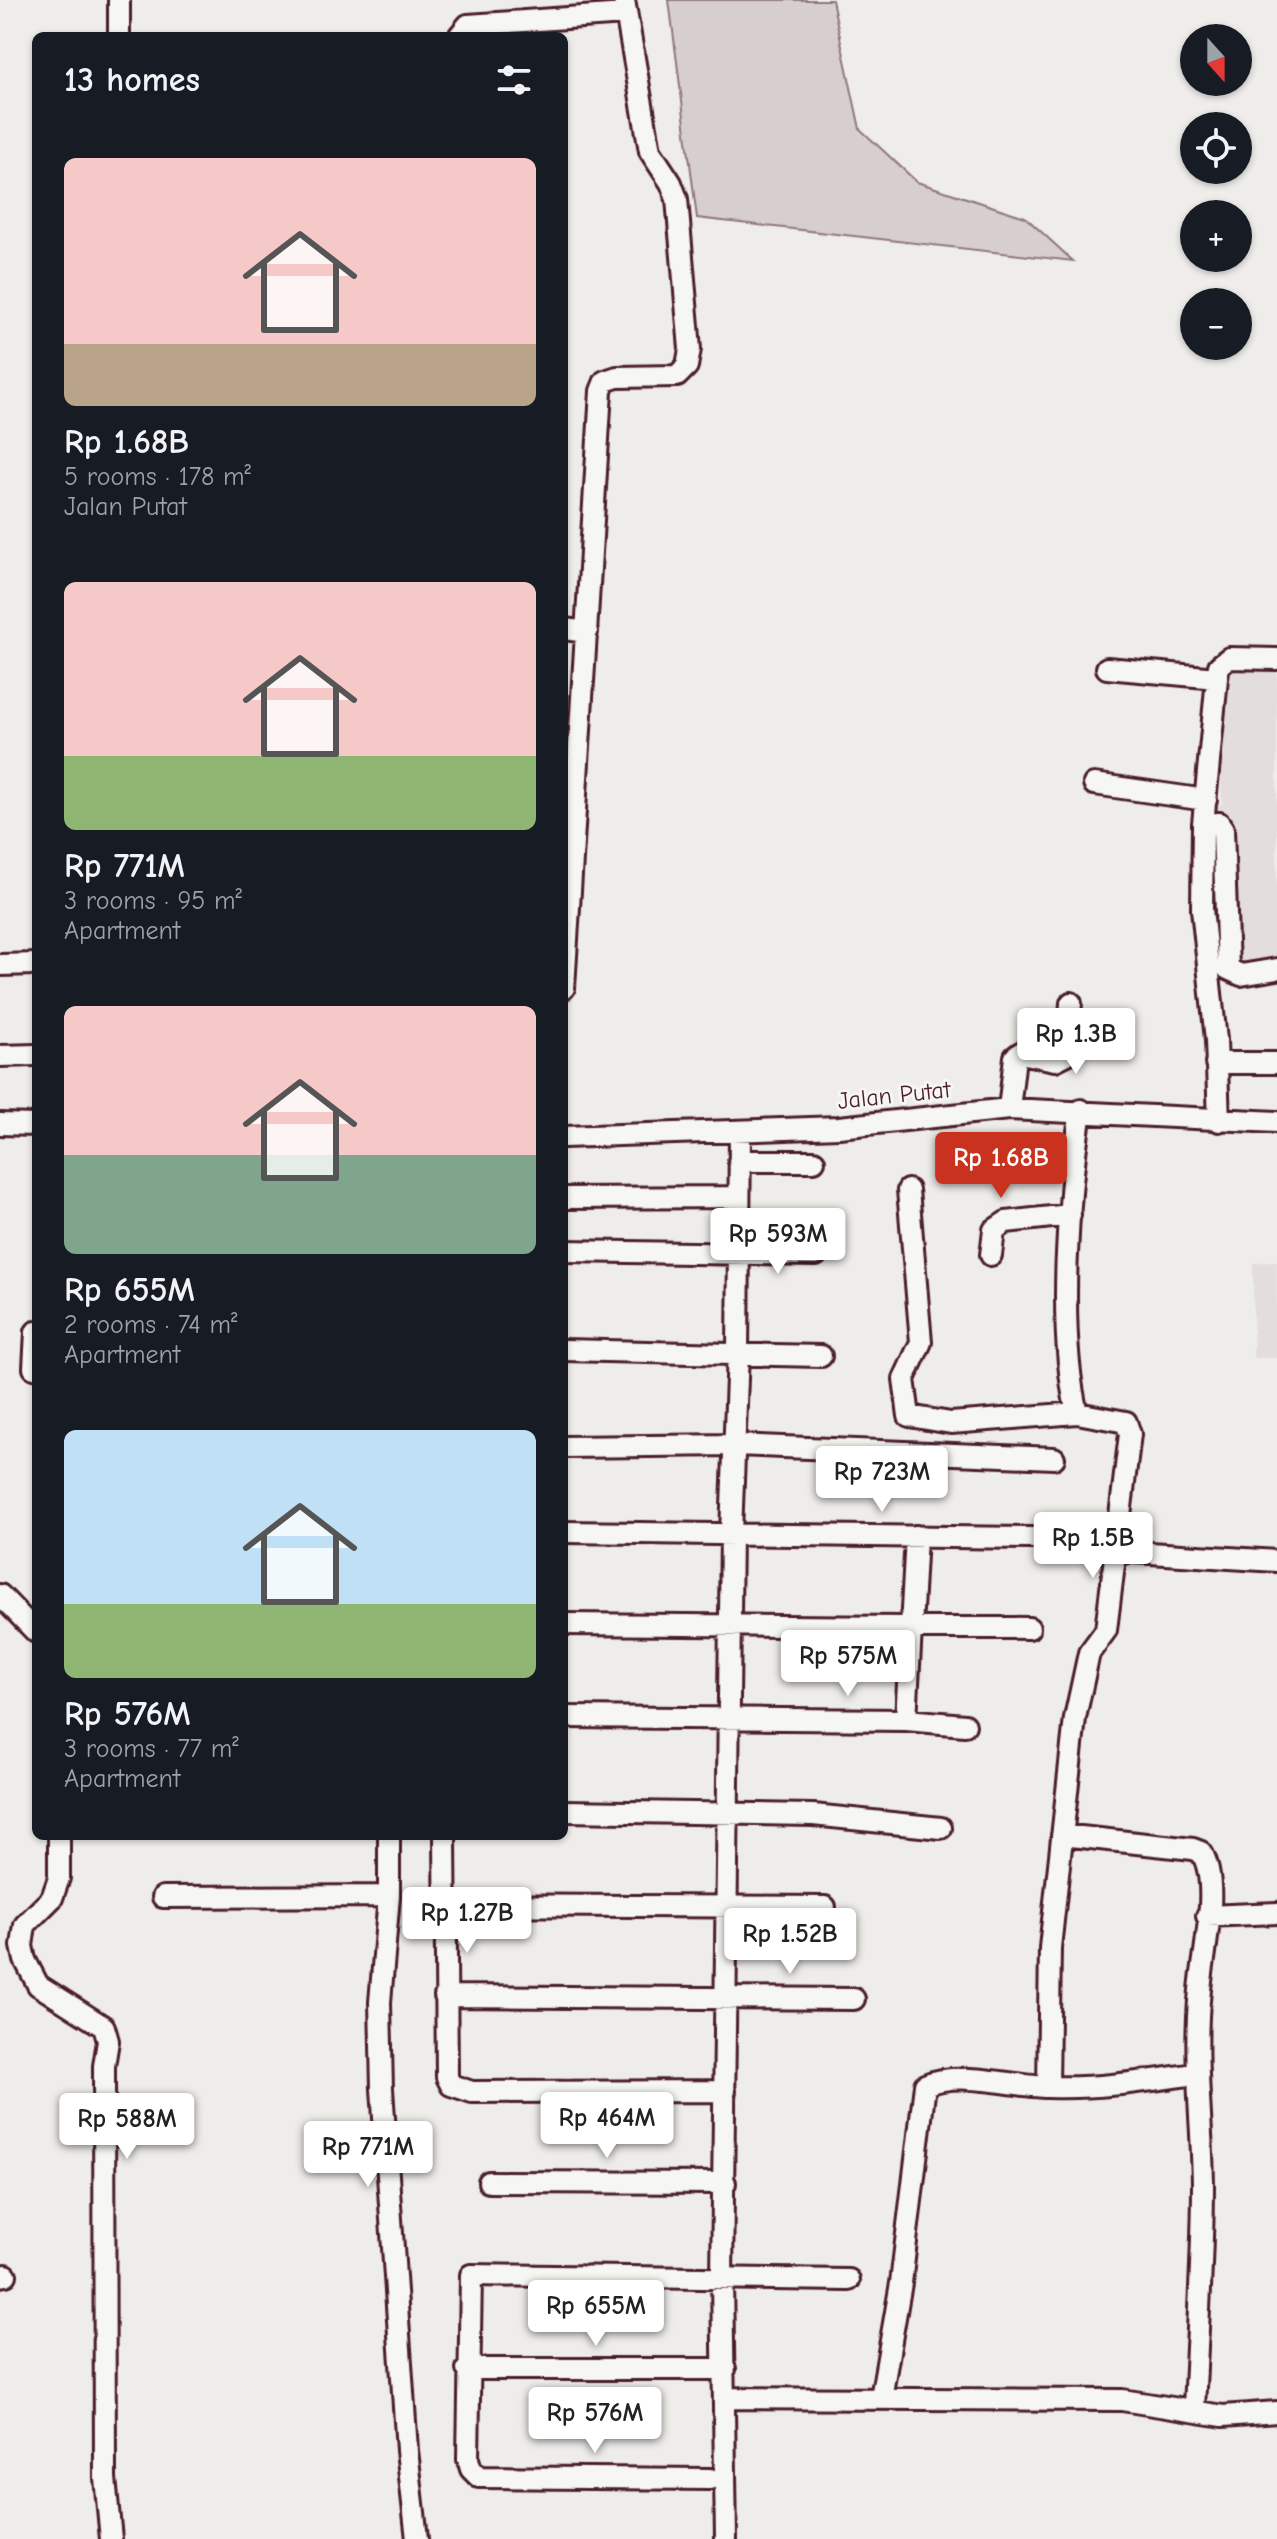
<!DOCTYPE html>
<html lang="en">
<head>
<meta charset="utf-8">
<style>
  body { margin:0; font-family:"Comic Neue",sans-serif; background:#242831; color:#f1f3f6; height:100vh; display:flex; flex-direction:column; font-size:30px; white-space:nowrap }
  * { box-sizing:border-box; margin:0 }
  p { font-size:26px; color:#9ea1a6 }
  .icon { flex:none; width:44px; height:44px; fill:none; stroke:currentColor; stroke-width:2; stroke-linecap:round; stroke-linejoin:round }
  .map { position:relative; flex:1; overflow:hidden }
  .side { position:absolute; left:32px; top:32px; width:536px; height:1808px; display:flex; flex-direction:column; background:#171b24; border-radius:12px; box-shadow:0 2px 6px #0004 }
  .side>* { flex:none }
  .needle { width:52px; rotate:159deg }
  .controls { position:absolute; left:1180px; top:24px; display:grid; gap:16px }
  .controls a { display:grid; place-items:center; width:72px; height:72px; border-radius:50%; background:#171b24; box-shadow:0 2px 6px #0004; font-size:40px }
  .price { position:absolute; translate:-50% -68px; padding:0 18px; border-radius:8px; background:#fff; color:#222; font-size:26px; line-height:52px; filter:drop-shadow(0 2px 4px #0008) }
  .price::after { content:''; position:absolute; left:50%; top:48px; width:24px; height:18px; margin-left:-12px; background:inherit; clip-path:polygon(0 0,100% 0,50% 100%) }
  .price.current { background:#c8321e; color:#fff }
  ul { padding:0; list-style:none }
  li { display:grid; align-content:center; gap:16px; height:424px; padding:0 32px }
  li span { display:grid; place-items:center; height:248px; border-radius:12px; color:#555 }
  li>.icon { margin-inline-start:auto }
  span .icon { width:144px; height:144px; fill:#fffc; stroke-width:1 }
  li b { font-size:34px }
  h2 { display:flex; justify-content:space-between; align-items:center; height:96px; padding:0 32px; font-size:34px }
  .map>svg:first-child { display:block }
  .built { fill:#e3dedc }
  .green { fill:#d7cfce; stroke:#90777c; stroke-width:2 }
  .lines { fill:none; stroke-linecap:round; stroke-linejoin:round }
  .minor-casing { stroke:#4a1f2b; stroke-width:26 }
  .minor { stroke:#f6f6f2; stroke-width:20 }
  .labels { text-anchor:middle; stroke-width:6; stroke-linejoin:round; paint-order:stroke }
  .street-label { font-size:24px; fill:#4a1f2b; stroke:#f6f6f2 }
</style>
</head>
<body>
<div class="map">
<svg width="1277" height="2539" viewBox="0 0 1277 2539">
  <rect width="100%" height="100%" fill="#efedea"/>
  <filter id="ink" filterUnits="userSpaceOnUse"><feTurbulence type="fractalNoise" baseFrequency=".0125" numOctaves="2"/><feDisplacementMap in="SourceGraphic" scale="16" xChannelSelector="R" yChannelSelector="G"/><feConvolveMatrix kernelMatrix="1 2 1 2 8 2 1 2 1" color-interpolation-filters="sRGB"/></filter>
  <g filter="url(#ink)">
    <path class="built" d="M1277,665v318l-68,-1v-172l13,-6 -7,-137z
      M1277,1261v97h-24v-95z"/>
    <path class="green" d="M669,0h163l28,129 57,53 108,35 48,44 -376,-43z"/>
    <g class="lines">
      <defs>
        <path id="minor" d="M119,0v36
          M459,36l9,-11 157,-11
          M564,629l23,3
          M1107,668l110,10
          M1094,784l112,16
          M1203,824l16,-1 4,6 5,140 13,6 36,-6
          M0,965l36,-1
          M564,988l37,-597 4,-10 12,-4 60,-1 10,-10 3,-17 -13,-150 -6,-16 -21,-32 -26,-151
          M0,1056l36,-1
          M1216,1063h61
          M1009,1109l6,-52 5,-4 35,7 12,-6 4,-51
          M1219,1121l-3,-81 -14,-131 1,-85 14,-146 2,-12 10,-8 48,1
          M0,1124l36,1
          M564,1137l275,-10 170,-18 268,13
          M739,1161h75
          M908,1190l13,152 -17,37 5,37 42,7 126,-10
          M564,1198l175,-1
          M564,1251l252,4
          M991,1255l3,-25 12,-8 64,-7
          M564,1350l257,6
          M34,1368l2,-36
          M564,1447l171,-2 319,13
          M564,1532l469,6
          M1118,1551l159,10
          M0,1595l36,37
          M564,1624l465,4
          M564,1717l342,3 59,5
          M906,1720l10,-184
          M564,1811l249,4 128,13
          M1062,1835l131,14 8,3c20,29 2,103 -1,138 -7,66 2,129 3,195 0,75 -6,150 -9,225
          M59,1836v42l-7,20 -27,27 -3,21 3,14 13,25 66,42 4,14 -4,25 1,412 6,61
          M389,1836v60l-9,106 2,87 25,361 10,89
          M445,1836l2,241 4,8 21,7 253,-1
          M163,1897l226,-1
          M446,1905l379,2
          M1207,1916l70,-3
          M445,1996l409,3
          M1048,2087l2,-139 25,-230 14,-65 17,-23 24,-196 -4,-12 -49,-9c-20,-84 -9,-218 4,-303
          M489,2182l236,1
          M0,2276l6,-1
          M467,2369h258
          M724,2398l398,2 101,16 54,-4
          M881,2398l20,-115 24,-198c36,-15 85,1 123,2 50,2 98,-6 147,-13
          M710,2479l-231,-2 -8,-8 -3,-10 3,-184 378,5
          M726,2539l-4,-260 9,-746 7,-181 2,-220"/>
      </defs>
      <use href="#minor" class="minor-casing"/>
      <use href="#minor" class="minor"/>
    </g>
  </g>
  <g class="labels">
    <g class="street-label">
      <text transform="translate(894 1095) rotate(-6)" y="8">Jalan Putat</text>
    </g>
  </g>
</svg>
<div class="controls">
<a><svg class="needle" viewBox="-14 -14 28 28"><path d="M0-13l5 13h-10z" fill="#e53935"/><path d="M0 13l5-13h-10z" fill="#9ea1a6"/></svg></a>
<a><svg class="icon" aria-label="locate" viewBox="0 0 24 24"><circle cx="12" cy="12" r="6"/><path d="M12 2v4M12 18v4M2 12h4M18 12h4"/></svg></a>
<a>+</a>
<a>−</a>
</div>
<b class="price" style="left:1076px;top:1076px">Rp 1.3B</b>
<b class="price current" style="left:1001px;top:1200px">Rp 1.68B</b>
<b class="price" style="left:778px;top:1276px">Rp 593M</b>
<b class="price" style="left:882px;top:1514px">Rp 723M</b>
<b class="price" style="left:1093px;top:1580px">Rp 1.5B</b>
<b class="price" style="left:848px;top:1698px">Rp 575M</b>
<b class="price" style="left:467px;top:1955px">Rp 1.27B</b>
<b class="price" style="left:790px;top:1976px">Rp 1.52B</b>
<b class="price" style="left:607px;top:2160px">Rp 464M</b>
<b class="price" style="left:127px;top:2161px">Rp 588M</b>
<b class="price" style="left:368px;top:2189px">Rp 771M</b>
<b class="price" style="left:596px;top:2348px">Rp 655M</b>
<b class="price" style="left:595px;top:2455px">Rp 576M</b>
<section class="side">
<h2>13 homes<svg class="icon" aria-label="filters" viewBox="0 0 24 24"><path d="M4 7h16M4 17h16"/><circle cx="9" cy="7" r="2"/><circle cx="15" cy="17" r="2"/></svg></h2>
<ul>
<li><span style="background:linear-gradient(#f6c9c9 75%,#b9a48a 0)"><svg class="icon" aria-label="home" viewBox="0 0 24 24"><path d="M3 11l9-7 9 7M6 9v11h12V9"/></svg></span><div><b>Rp 1.68B</b><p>5 rooms · 178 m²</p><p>Jalan Putat</p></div></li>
<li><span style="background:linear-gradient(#f6c9c9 70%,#8fb573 0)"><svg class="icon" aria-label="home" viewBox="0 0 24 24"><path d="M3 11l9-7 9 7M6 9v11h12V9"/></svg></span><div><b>Rp 771M</b><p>3 rooms · 95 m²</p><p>Apartment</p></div></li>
<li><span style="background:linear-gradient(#f6c9c9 60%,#7fa58c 0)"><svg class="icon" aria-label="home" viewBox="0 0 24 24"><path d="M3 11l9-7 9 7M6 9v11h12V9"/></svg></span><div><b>Rp 655M</b><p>2 rooms · 74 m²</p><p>Apartment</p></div></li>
<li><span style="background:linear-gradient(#bfe0f5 70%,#8fb573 0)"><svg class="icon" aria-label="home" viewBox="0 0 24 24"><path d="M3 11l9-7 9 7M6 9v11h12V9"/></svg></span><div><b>Rp 576M</b><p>3 rooms · 77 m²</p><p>Apartment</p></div></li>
</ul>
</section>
</div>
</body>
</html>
